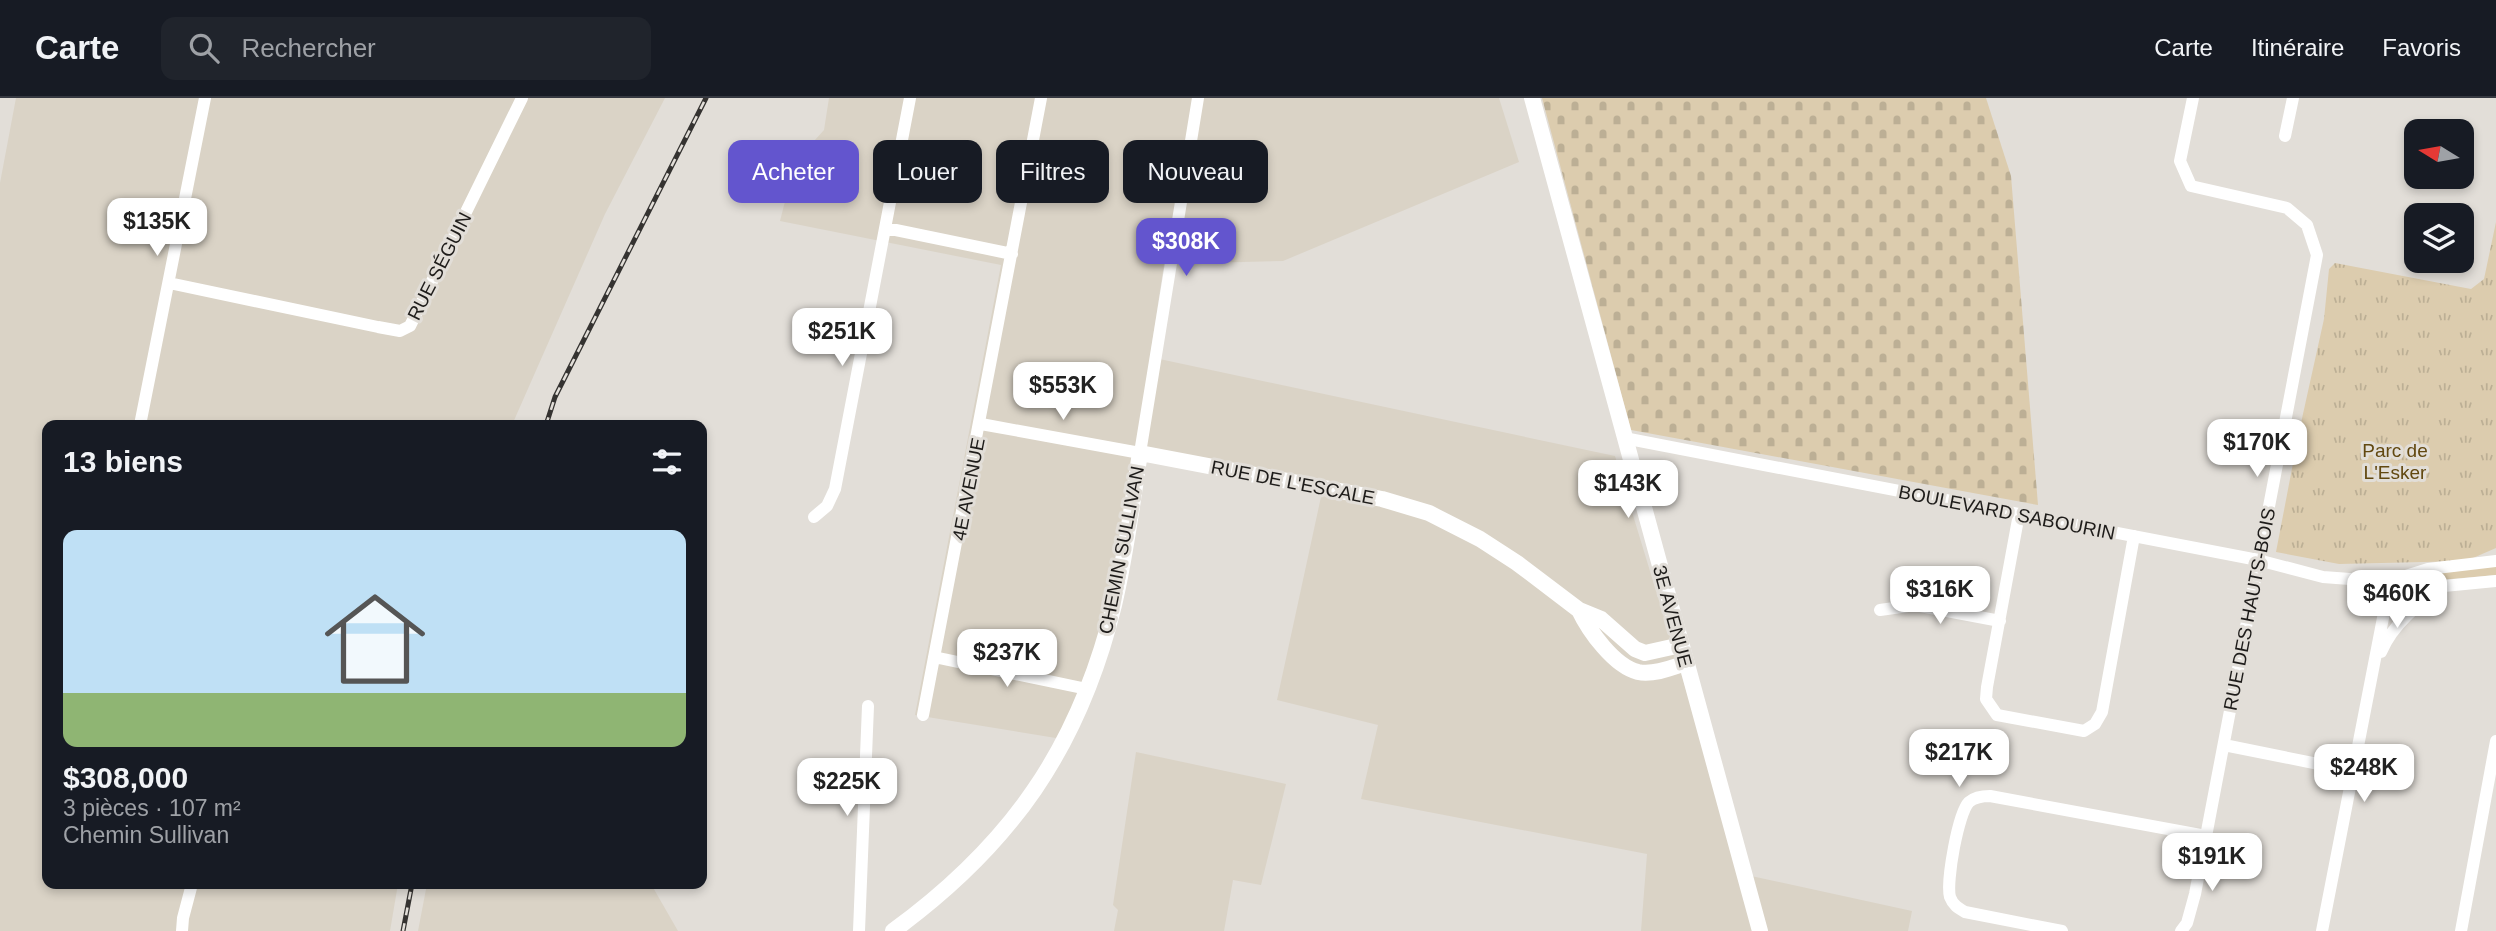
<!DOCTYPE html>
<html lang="fr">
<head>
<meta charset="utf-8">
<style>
  body { margin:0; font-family:Helvetica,sans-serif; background:#20242c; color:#f1f3f6; height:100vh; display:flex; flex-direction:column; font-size:26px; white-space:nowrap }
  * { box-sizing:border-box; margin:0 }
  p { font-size:23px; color:#9ea1a6 }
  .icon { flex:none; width:38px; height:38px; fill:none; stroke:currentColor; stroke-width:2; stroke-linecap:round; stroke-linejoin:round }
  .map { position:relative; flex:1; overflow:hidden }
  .side { position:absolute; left:42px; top:322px; width:665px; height:469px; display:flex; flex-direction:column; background:#171b24; border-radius:14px; box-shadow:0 4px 10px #0003 }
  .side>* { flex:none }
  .banner { position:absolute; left:728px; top:42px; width:665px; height:63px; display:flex; gap:14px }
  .needle { width:46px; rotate:281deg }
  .controls { position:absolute; left:2404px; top:21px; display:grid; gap:14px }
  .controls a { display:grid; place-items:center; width:70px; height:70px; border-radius:14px; background:#171b24; box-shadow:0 4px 10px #0003; font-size:35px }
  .price { position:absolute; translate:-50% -60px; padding:0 16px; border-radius:14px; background:#fff; color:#222; font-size:23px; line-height:46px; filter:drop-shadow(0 2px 4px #0008) }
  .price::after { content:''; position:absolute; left:50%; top:42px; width:21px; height:16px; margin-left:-10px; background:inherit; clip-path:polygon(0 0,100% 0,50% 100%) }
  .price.active { background:#6355ce; color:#fff }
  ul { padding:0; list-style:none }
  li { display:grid; align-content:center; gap:14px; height:371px; padding:0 21px }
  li+li { border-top:2px solid #363941 }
  li span { display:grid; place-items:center; height:217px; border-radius:14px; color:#555 }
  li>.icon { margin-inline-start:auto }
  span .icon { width:126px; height:126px; fill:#fffc; stroke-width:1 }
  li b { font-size:30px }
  h2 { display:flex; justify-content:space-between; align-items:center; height:84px; padding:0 21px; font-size:30px }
  .tag { padding:0 24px; border-radius:14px; background:#171b24; box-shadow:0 4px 10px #0003; font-size:24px; line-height:63px }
  .tag.active { background:#6355ce; color:#fff }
  header { display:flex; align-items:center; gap:42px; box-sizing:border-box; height:98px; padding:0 35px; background:#171b24; border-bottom:2px solid #363941 }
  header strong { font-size:33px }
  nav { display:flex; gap:38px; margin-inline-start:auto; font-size:24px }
  .search { width:490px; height:63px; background:#20242c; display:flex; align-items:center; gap:18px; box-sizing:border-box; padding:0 24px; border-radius:14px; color:#9ea1a6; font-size:26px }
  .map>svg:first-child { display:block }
  .built { fill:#dad3c6 }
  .grass { fill:#dcccae }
  .cemetery { fill:url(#cemetery-stones) }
  .park { fill:url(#park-tufts) }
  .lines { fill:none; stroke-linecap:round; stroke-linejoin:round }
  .minor { stroke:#fff; stroke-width:12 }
  .major { stroke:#fff; stroke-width:16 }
  .rail-casing { stroke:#353331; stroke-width:5 }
  .rail { stroke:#e2ded8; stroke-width:2.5; stroke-dasharray:8; stroke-linecap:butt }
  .labels { text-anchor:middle; stroke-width:6; stroke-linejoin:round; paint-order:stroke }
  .street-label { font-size:19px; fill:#1e1c1a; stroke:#e2ded8 }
  .park-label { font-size:19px; fill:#624810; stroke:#e2ded8 }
</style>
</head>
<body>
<header>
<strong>Carte</strong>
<div class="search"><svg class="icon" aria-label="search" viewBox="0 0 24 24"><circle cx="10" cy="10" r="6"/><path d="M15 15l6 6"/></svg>Rechercher</div>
<nav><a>Carte</a><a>Itinéraire</a><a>Favoris</a></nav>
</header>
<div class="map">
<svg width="2496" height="833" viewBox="0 0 2496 833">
  <defs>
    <pattern id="cemetery-stones" width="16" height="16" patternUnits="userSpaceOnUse" patternTransform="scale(1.75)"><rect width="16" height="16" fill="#dcccae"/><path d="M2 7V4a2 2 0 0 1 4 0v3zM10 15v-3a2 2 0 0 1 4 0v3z" fill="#bcaf95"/></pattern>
    <pattern id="park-tufts" width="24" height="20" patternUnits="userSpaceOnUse" patternTransform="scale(1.75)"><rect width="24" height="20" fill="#dcccae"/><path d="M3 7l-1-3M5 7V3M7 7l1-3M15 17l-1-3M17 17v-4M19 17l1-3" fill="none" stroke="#bcaf95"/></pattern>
  </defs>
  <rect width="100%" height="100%" fill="#e2ded8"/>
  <path class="built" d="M16,0h649l-60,116 -93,211h-465v459h351l-8,47h-390v-748z
    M829,0h670l20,64 -236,99 -119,3 -14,93 465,99 127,418 170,37 -4,20h-267l6,-77 -286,-55 17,-74 -101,-25 47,-217 -186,-36 -46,226 -30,66 -147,-24 86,-450 -221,-44 15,-59 29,-32z
    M1136,654l150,32 -25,101 -28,-5 -9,51h-110l4,-21 -5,-5z
    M427,786h224l27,47h-260z"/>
  <path class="grass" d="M2496,468v9l-90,8 1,-3 18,-2 12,-6z"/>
  <path class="cemetery" d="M1542,0h444l25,78 27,329 -407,-75z"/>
  <path class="park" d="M2496,124v326l-30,13 -127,3 -63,-12 23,-120 25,-113 5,-50 6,-6 136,26 13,-10z"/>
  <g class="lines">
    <path class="minor" d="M2285,38l8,-38
      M886,130l126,26
      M169,185l209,44 22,4 10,-5 112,-228
      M981,326l159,29 58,-355
      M140,327l65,-327
      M1624,340l634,122 65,17 67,5 19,5 35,-1 52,-5
      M2019,416l-32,173 -1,12 11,16 87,16 11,-7 7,-12 32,-176
      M814,419l13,-11 8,-17 75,-391
      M2390,483l38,-12 68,-8
      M1880,512l35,-5 85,16
      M2381,554c13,-30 37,-47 63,-66
      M934,559l153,32
      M923,617l118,-617
      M2224,647l129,26
      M182,833l1,-13 9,-34
      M859,833l9,-225
      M2062,833l-97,-19c-7,-4 -12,-7 -15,-15 -4,-15 8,-84 19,-95 6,-5 14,-6 21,-6l216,40
      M2181,833l6,-8 8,-29 122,-639 -10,-30 -20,-17 -96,-22 -11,-25 13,-63
      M2322,833l68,-349
      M2461,833l35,-190"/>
    <path class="major" d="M1532,0l228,833
      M1579,512c10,21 35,56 59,62 15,3 33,-4 48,-9
      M893,833c118,-86 186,-183 221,-326 12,-50 18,-101 26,-152l242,46 47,14 51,26 37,24 62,47 22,9 34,30 10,4 36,-8"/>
    <defs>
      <path id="rail" d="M546,327l9,-28 151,-299
        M403,833l9,-47"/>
    </defs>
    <use href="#rail" class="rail-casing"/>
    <use href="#rail" class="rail"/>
  </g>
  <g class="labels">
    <g class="street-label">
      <text transform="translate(439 168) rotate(-63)" y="7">RUE SÉGUIN</text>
      <text transform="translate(1293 384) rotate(11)" y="7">RUE DE L'ESCALE</text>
      <text transform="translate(968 391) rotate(-79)" y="7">4E AVENUE</text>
      <text transform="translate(2007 414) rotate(11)" y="7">BOULEVARD SABOURIN</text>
      <text transform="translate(1121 452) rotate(-79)" y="7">CHEMIN SULLIVAN</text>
      <text transform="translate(2249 511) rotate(-79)" y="7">RUE DES HAUTS-BOIS</text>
      <text transform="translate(1673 518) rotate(75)" y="7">3E AVENUE</text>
    </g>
    <g class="park-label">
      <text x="2395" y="359">Parc de<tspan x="2395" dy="22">L'Esker</tspan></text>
    </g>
  </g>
</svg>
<div class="controls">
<a><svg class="needle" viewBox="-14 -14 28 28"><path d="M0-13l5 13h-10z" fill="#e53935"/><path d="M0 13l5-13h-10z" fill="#9ea1a6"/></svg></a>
<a><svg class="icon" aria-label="layers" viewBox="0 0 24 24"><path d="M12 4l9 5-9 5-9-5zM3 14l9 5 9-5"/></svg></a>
</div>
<b class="price" style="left:157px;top:160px">$135K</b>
<b class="price active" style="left:1186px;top:180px">$308K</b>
<b class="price" style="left:842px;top:270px">$251K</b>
<b class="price" style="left:1063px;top:324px">$553K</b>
<b class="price" style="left:2257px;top:381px">$170K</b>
<b class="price" style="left:1628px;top:422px">$143K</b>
<b class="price" style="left:1940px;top:528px">$316K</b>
<b class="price" style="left:2397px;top:532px">$460K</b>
<b class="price" style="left:1007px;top:591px">$237K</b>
<b class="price" style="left:1959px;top:691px">$217K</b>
<b class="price" style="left:2364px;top:706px">$248K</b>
<b class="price" style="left:847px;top:720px">$225K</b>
<b class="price" style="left:2212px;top:795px">$191K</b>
<div class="banner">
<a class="tag active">Acheter</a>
<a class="tag">Louer</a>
<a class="tag">Filtres</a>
<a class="tag">Nouveau</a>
</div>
<section class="side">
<h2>13 biens<svg class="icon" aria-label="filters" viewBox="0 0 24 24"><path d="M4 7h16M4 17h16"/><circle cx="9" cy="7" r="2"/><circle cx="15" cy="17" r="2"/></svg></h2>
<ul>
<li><span style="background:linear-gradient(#bfe0f5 75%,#8fb573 0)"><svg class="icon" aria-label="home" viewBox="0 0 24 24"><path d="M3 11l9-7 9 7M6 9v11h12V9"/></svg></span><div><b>$308,000</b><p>3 pièces · 107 m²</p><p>Chemin Sullivan</p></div></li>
</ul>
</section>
</div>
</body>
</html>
